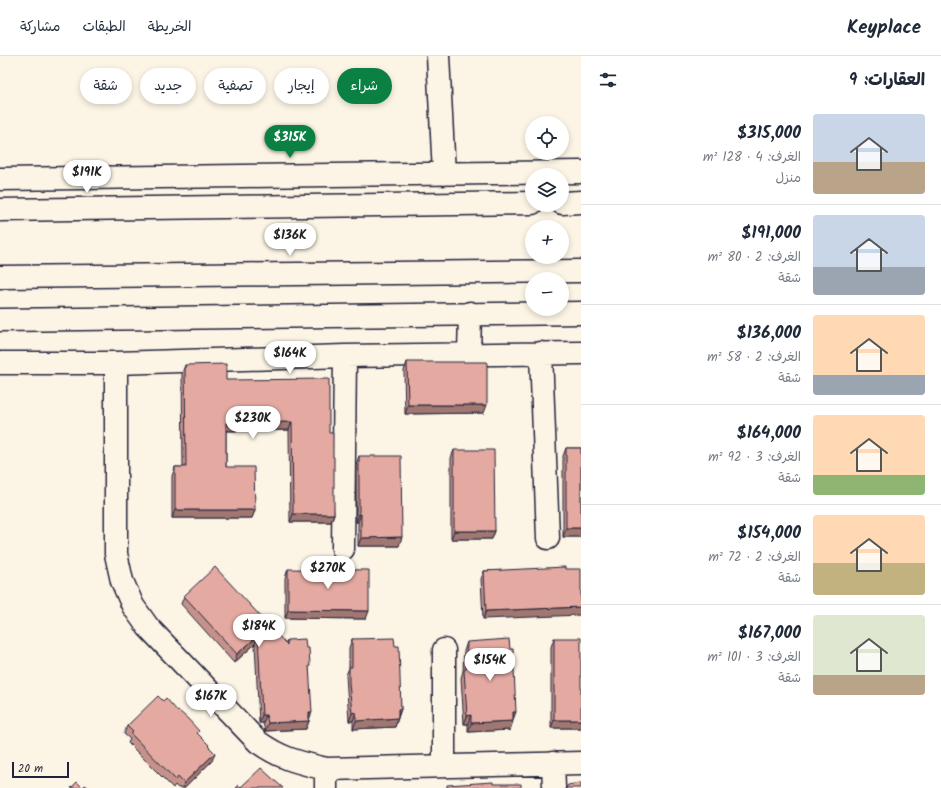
<!DOCTYPE html>
<html lang="ar">
<head>
<meta charset="utf-8">
<style>
  body { margin:0; font-family:Kalam,"Playpen Sans Arabic",sans-serif; background:#f2f2f3; color:#1f2937; direction:rtl; height:100vh; display:flex; flex-direction:column; font-size:15px; white-space:nowrap }
  * { box-sizing:border-box; margin:0 }
  p { font-size:13px; color:#747a83 }
  .icon { flex:none; width:22px; height:22px; fill:none; stroke:currentColor; stroke-width:2; stroke-linecap:round; stroke-linejoin:round }
  .map { position:relative; flex:1; overflow:hidden; direction:ltr }
  .details { display:flex; flex-direction:column; background:#fff; width:360px }
  .details>* { flex:none }
  .banner { position:absolute; left:12px; top:12px; width:380px; height:36px; direction:rtl; display:flex; gap:8px }
  .tools { position:absolute; left:525px; top:60px; display:grid; gap:8px }
  .tools a { display:grid; place-items:center; width:44px; height:44px; border-radius:50%; background:#fff; box-shadow:0 2px 6px #0003; font-size:20px }
  .scale { position:absolute; left:12px; bottom:10px; width:57px; box-sizing:border-box; padding-left:4px; border:2px solid #22223b; border-top:0; font-size:11px; line-height:14px; white-space:nowrap; color:#22223b; -webkit-text-stroke:3px #fcf5e5; paint-order:stroke }
  .price { position:absolute; translate:-50% -34px; padding:0 9px; border-radius:14px; background:#fff; color:#222; font-size:13px; line-height:26px; filter:drop-shadow(0 1px 2px #0008) }
  .price::after { content:''; position:absolute; left:50%; top:24px; width:12px; height:9px; margin-left:-6px; background:inherit; clip-path:polygon(0 0,100% 0,50% 100%) }
  .price.selected { background:#0b8043; color:#fff }
  ul { padding:0; list-style:none }
  li { display:flex; align-items:center; gap:12px; height:100px; padding:0 16px }
  li+li { border-top:1px solid #e0e1e3 }
  li span { display:grid; place-items:center; flex:none; width:112px; height:80px; border-radius:4px; color:#555 }
  li>.icon { margin-inline-start:auto }
  span .icon { width:48px; height:48px; fill:#fffc; stroke-width:1 }
  li b { font-size:17px }
  h2 { display:flex; justify-content:space-between; align-items:center; height:48px; padding:0 16px; font-size:17px }
  .tag { padding:0 14px; border-radius:18px; background:#fff; box-shadow:0 2px 6px #0003; font-size:14px; line-height:36px }
  .tag.selected { background:#0b8043; color:#fff }
  header { display:flex; align-items:center; gap:24px; box-sizing:border-box; height:56px; padding:0 20px; background:#fff; border-bottom:1px solid #e0e1e3 }
  header strong { font-size:19px }
  nav { display:flex; gap:22px; margin-inline-start:auto; font-size:14px }
  main { display:flex; flex:1; min-height:0 }
  .map>svg:first-child { display:block }
  .lines { fill:none; stroke-linecap:round; stroke-linejoin:round }
  .minor-casing { stroke:#22223b; stroke-width:25 }
  .minor { stroke:#fcf5e5; stroke-width:22 }
  .wall { fill:#c4928b; stroke:#22223b }
  .shaded-wall { fill:#a07771; stroke:#22223b }
  .building { fill:#e4aaa2; stroke:#22223b }
</style>
</head>
<body>
<header>
<strong>Keyplace</strong>
<nav><a>الخريطة</a><a>الطبقات</a><a>مشاركة</a></nav>
</header>
<main>
<section class="details">
<h2>العقارات: 9<svg class="icon" aria-label="filters" viewBox="0 0 24 24"><path d="M4 7h16M4 17h16"/><circle cx="9" cy="7" r="2"/><circle cx="15" cy="17" r="2"/></svg></h2>
<ul>
<li><span style="background:linear-gradient(#c9d6e8 60%,#b9a48a 0)"><svg class="icon" aria-label="home" viewBox="0 0 24 24"><path d="M3 11l9-7 9 7M6 9v11h12V9"/></svg></span><div><b>$315,000</b><p>الغرف: 4 · 128 m²</p><p>منزل</p></div></li>
<li><span style="background:linear-gradient(#c9d6e8 65%,#9aa5b1 0)"><svg class="icon" aria-label="home" viewBox="0 0 24 24"><path d="M3 11l9-7 9 7M6 9v11h12V9"/></svg></span><div><b>$191,000</b><p>الغرف: 2 · 80 m²</p><p>شقة</p></div></li>
<li><span style="background:linear-gradient(#ffd9b3 75%,#9aa5b1 0)"><svg class="icon" aria-label="home" viewBox="0 0 24 24"><path d="M3 11l9-7 9 7M6 9v11h12V9"/></svg></span><div><b>$136,000</b><p>الغرف: 2 · 58 m²</p><p>شقة</p></div></li>
<li><span style="background:linear-gradient(#ffd9b3 75%,#8fb573 0)"><svg class="icon" aria-label="home" viewBox="0 0 24 24"><path d="M3 11l9-7 9 7M6 9v11h12V9"/></svg></span><div><b>$164,000</b><p>الغرف: 3 · 92 m²</p><p>شقة</p></div></li>
<li><span style="background:linear-gradient(#ffd9b3 60%,#c2b280 0)"><svg class="icon" aria-label="home" viewBox="0 0 24 24"><path d="M3 11l9-7 9 7M6 9v11h12V9"/></svg></span><div><b>$154,000</b><p>الغرف: 2 · 72 m²</p><p>شقة</p></div></li>
<li><span style="background:linear-gradient(#dfe7d0 75%,#b9a48a 0)"><svg class="icon" aria-label="home" viewBox="0 0 24 24"><path d="M3 11l9-7 9 7M6 9v11h12V9"/></svg></span><div><b>$167,000</b><p>الغرف: 3 · 101 m²</p><p>شقة</p></div></li>
</ul>
</section>
<div class="map">
<svg width="581" height="732" viewBox="0 0 581 732">
  <rect width="100%" height="100%" fill="#fcf5e5"/>
  <filter id="ink" filterUnits="userSpaceOnUse"><feTurbulence type="fractalNoise" baseFrequency=".025" numOctaves="2"/><feDisplacementMap in="SourceGraphic" scale="8" xChannelSelector="R" yChannelSelector="G"/><feConvolveMatrix kernelMatrix="1 2 1 2 8 2 1 2 1" color-interpolation-filters="sRGB"/></filter>
  <g filter="url(#ink)">
    <g class="lines">
      <defs>
        <path id="minor" d="M438,0l6,118
          M0,123l581,-7
          M562,147l19,-1
          M0,154l532,-7
          M0,221l581,-6
          M0,264l581,-7
          M541,297l7,185
          M469,299l1,-42
          M0,307h116l229,-7 236,-3
          M116,307v191l6,27 11,25 15,21 110,115c24,17 39,20 68,27l255,-6
          M343,493l2,-193
          M444,594v115
          M553,707l1,25
          M326,713v19"/>
      </defs>
      <use href="#minor" class="minor-casing"/>
      <use href="#minor" class="minor"/>
    </g>
    <path class="wall" d="M407,306l77,51 -79,1 -1,-43z
      M185,309l41,15 103,53 5,81 -3,8h-41l-1,-92 -63,1v36l29,43 -3,8h-80v-42l3,-9h8l-1,-94z
      M566,392h15v89h-18v-81z
      M454,394l41,81 -3,8h-41v-81z
      M359,400l40,90h-41v-24h-2v-57z
      M288,513l78,50 -81,-1v-40z
      M565,513l-82,50 -2,-40 3,-8z
      M184,540l102,48 1,-4 19,8 3,21v52l-3,8 -41,2 -2,-8h-4l-4,-79 -21,19 -53,-59z
      M554,582l27,90h-30v-81z
      M352,583l43,7 6,63 -6,18 -42,2v-8h-4l-3,-46 3,-7v-20z
      M467,586l46,78 -3,10 -42,2v-8h-4l-3,-46 2,-7 1,-20z
      M163,645l46,44 -1,1 4,15 -27,27h-7l-3,-3 -2,3 -45,-45 2,-4 -6,-5 3,-8z"/>
    <path class="shaded-wall" d="M408,349h79l-3,8 -79,1z
      M292,366l-3,8 -66,1 3,-8z
      M175,454h80l-3,8h-80z
      M293,458h41l-3,8h-41z
      M359,458h2l-3,8h-2z
      M566,472h15v9h-18z
      M454,475h41l-3,8h-41z
      M402,481l-3,9h-41l3,-8z
      M581,551v8l-98,4 3,-8z
      M288,554l81,1 -3,8 -81,-1z
      M258,580l-3,8 -21,19 3,-9z
      M398,653h3l-3,8z
      M309,656h3l-3,8z
      M356,656l-3,9h-4l3,-8z
      M513,656h3l-3,8z
      M262,659h4l-3,8h-4z
      M471,659l-3,9h-4l3,-8z
      M398,662l-3,9 -42,2 3,-8z
      M554,664h27v8h-30z
      M309,665l-3,8 -41,2 3,-8z
      M513,665l-3,9 -42,2 3,-9z
      M215,697l-3,8 -27,27h-2l1,-5z"/>
    <path class="building" d="M407,306h80v43h-79z
      M226,308v16l103,-1v54h4v24h1v57h-41l-1,-92 -66,1v44h28l1,43h-80v-43h11l-1,-102z
      M566,392h15v80h-15z
      M454,394h40l1,81h-41z
      M359,400h42l1,81 -41,1v-24h-2z
      M215,511l72,78v-5l18,-1 1,9h3l1,18h-1l3,46h-3v9l-41,2 -2,-8h-4l-4,-79 -21,18 -53,-58z
      M565,511v2h16v38l-95,4 -2,-40z
      M288,513l81,1v41l-81,-1z
      M394,582l1,8h4l2,63h-3v9l-42,3v-9l-4,1 -3,-30v-16h3v-28z
      M554,582h27v82h-27z
      M509,583l1,10h3l3,63h-3v9l-42,2v-8l-4,1 -3,-46 2,-1 1,-27z
      M158,640l5,5 3,-3 12,14 1,-1 9,8 11,12 -2,2 12,12 -1,1 7,7 -31,30 -6,-6 -2,3 -45,-46 2,-2 -6,-6z
      M261,712l22,20h-47l3,-3 2,2z
      M77,726l6,6 2,-3 4,3h-18z
      M493,726v2h28v4h-74v-3z
      M580,727h1v5h-15l2,-3z"/>
  </g>
</svg>
<div class="tools">
<a><svg class="icon" aria-label="locate" viewBox="0 0 24 24"><circle cx="12" cy="12" r="6"/><path d="M12 2v4M12 18v4M2 12h4M18 12h4"/></svg></a>
<a><svg class="icon" aria-label="layers" viewBox="0 0 24 24"><path d="M12 4l9 5-9 5-9-5zM3 14l9 5 9-5"/></svg></a>
<a>+</a>
<a>−</a>
</div>
<div class="scale">20 m</div>
<b class="price selected" style="left:290px;top:103px">$315K</b>
<b class="price" style="left:87px;top:138px">$191K</b>
<b class="price" style="left:290px;top:201px">$136K</b>
<b class="price" style="left:290px;top:319px">$164K</b>
<b class="price" style="left:253px;top:384px">$230K</b>
<b class="price" style="left:328px;top:534px">$270K</b>
<b class="price" style="left:259px;top:592px">$184K</b>
<b class="price" style="left:490px;top:626px">$154K</b>
<b class="price" style="left:211px;top:662px">$167K</b>
<div class="banner">
<a class="tag selected">شراء</a>
<a class="tag">إيجار</a>
<a class="tag">تصفية</a>
<a class="tag">جديد</a>
<a class="tag">شقة</a>
</div>
</div>
</main>
</body>
</html>
